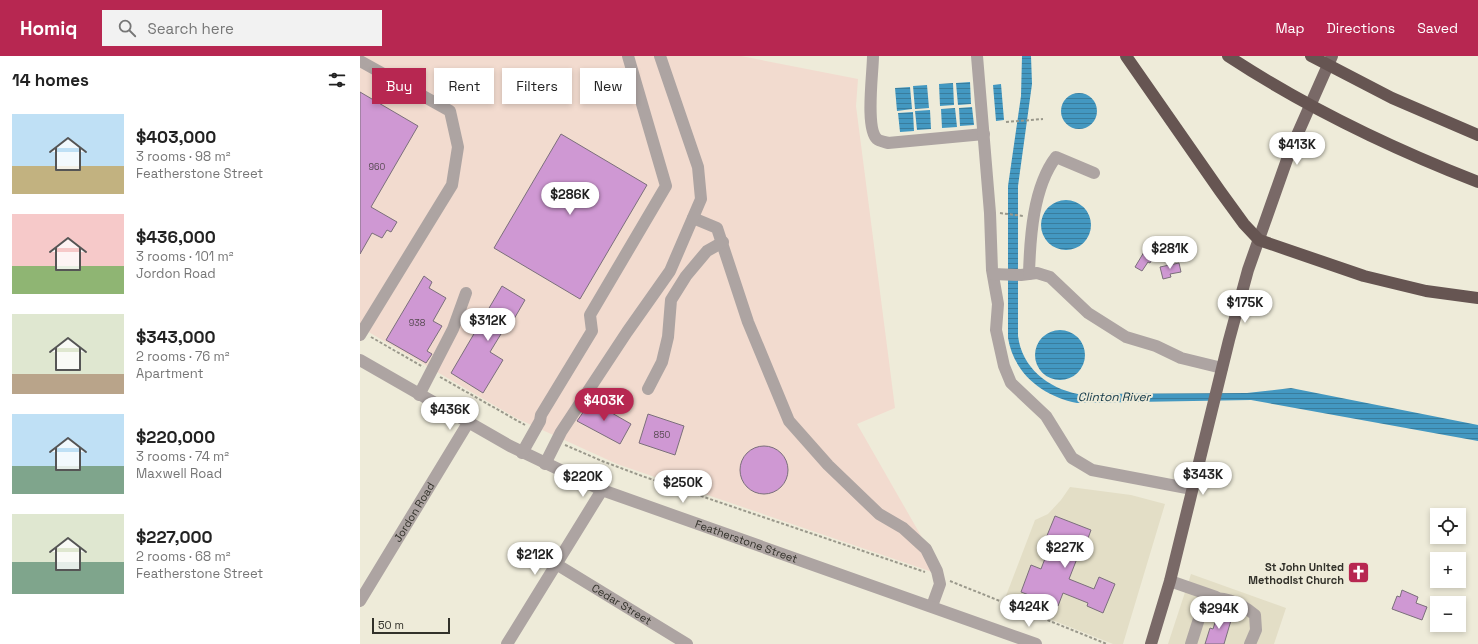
<!DOCTYPE html>
<html lang="en">
<head>
<meta charset="utf-8">
<style>
  body { margin:0; font-family:"Space Grotesk",sans-serif; background:#f2f2f2; color:#222; height:100vh; display:flex; flex-direction:column; font-size:15px; white-space:nowrap }
  * { box-sizing:border-box; margin:0 }
  p { font-size:13px; color:#767676 }
  .icon { flex:none; width:22px; height:22px; fill:none; stroke:currentColor; stroke-width:2; stroke-linecap:round; stroke-linejoin:round }
  .map { position:relative; flex:1; overflow:hidden }
  .panel { display:flex; flex-direction:column; background:#fff; width:360px }
  .panel>* { flex:none }
  .hud { position:absolute; left:12px; top:12px; width:380px; height:36px; display:flex; gap:8px }
  .buttons { position:absolute; left:1070px; top:452px; display:grid; gap:8px }
  .buttons a { display:grid; place-items:center; width:36px; height:36px; border-radius:0px; background:#fff; box-shadow:0 2px 6px #0003; font-size:20px }
  .scale { position:absolute; left:12px; bottom:10px; width:78px; box-sizing:border-box; padding-left:4px; border:2px solid #32312a; border-top:0; font-size:11px; line-height:14px; white-space:nowrap; color:#32312a; -webkit-text-stroke:3px #eeebd9; paint-order:stroke }
  .price { position:absolute; translate:-50% -34px; padding:0 9px; border-radius:14px; background:#fff; color:#222; font-size:13px; line-height:26px; filter:drop-shadow(0 1px 2px #0008) }
  .price::after { content:''; position:absolute; left:50%; top:24px; width:12px; height:9px; margin-left:-6px; background:inherit; clip-path:polygon(0 0,100% 0,50% 100%) }
  .price.on { background:#b72751; color:#fff }
  ul { padding:0; list-style:none }
  li { display:flex; align-items:center; gap:12px; height:100px; padding:0 12px }
  li span { display:grid; place-items:center; flex:none; width:112px; height:80px; border-radius:0px; color:#555 }
  li>.icon { margin-inline-start:auto }
  span .icon { width:48px; height:48px; fill:#fffc; stroke-width:1 }
  li b { font-size:17px }
  h2 { display:flex; justify-content:space-between; align-items:center; height:48px; padding:0 12px; font-size:17px }
  .pill { padding:0 14px; border-radius:0px; background:#fff; box-shadow:0 2px 6px #0003; font-size:14px; line-height:36px }
  .pill.on { background:#b72751; color:#fff }
  header { display:flex; align-items:center; gap:24px; box-sizing:border-box; height:56px; padding:0 20px; background:#b72751; color:#fff }
  header strong { font-size:19px }
  nav { display:flex; gap:22px; margin-inline-start:auto; font-size:14px }
  .search { width:280px; height:36px; background:#f2f2f2; display:flex; align-items:center; gap:10px; box-sizing:border-box; padding:0 14px; border-radius:0px; color:#767676; font-size:15px }
  main { display:flex; flex:1; min-height:0 }
  .map>svg:first-child { display:block }
  .built { fill:#e3dec6 }
  .industrial { fill:#f2dbcf }
  .water { fill:url(#water-rules) }
  .building { fill:#cf98d3; stroke:#7b6f7b }
  .lines { fill:none; stroke-linecap:round; stroke-linejoin:round }
  .path { stroke:#9a988b; stroke-width:2; stroke-dasharray:3 2; stroke-linecap:butt }
  .minor { stroke:#ada4a2; stroke-width:12 }
  .major { stroke:#796967; stroke-width:12 }
  .highway { stroke:#665552; stroke-width:12 }
  .labels { text-anchor:middle; stroke-width:4; stroke-linejoin:round; paint-order:stroke }
  .number-label { font-size:9px; fill:#594b54 }
  .street-label { font-size:11px; fill:#32312a; stroke:#eeebd9 }
  .poi-label { font-size:11px; font-weight:bold; fill:#32312a; stroke:#eeebd9; text-anchor:end }
  .water-label { font-size:12px; font-style:italic; fill:#0c3344; stroke:#eeebd9 }
</style>
</head>
<body>
<header>
<strong>Homiq</strong>
<div class="search"><svg class="icon" aria-label="search" viewBox="0 0 24 24"><circle cx="10" cy="10" r="6"/><path d="M15 15l6 6"/></svg>Search here</div>
<nav><a>Map</a><a>Directions</a><a>Saved</a></nav>
</header>
<main>
<section class="panel">
<h2>14 homes<svg class="icon" aria-label="filters" viewBox="0 0 24 24"><path d="M4 7h16M4 17h16"/><circle cx="9" cy="7" r="2"/><circle cx="15" cy="17" r="2"/></svg></h2>
<ul>
<li><span style="background:linear-gradient(#bfe0f5 65%,#c2b280 0)"><svg class="icon" aria-label="home" viewBox="0 0 24 24"><path d="M3 11l9-7 9 7M6 9v11h12V9"/></svg></span><div><b>$403,000</b><p>3 rooms · 98 m²</p><p>Featherstone Street</p></div></li>
<li><span style="background:linear-gradient(#f6c9c9 65%,#8fb573 0)"><svg class="icon" aria-label="home" viewBox="0 0 24 24"><path d="M3 11l9-7 9 7M6 9v11h12V9"/></svg></span><div><b>$436,000</b><p>3 rooms · 101 m²</p><p>Jordon Road</p></div></li>
<li><span style="background:linear-gradient(#dfe7d0 75%,#b9a48a 0)"><svg class="icon" aria-label="home" viewBox="0 0 24 24"><path d="M3 11l9-7 9 7M6 9v11h12V9"/></svg></span><div><b>$343,000</b><p>2 rooms · 76 m²</p><p>Apartment</p></div></li>
<li><span style="background:linear-gradient(#bfe0f5 65%,#7fa58c 0)"><svg class="icon" aria-label="home" viewBox="0 0 24 24"><path d="M3 11l9-7 9 7M6 9v11h12V9"/></svg></span><div><b>$220,000</b><p>3 rooms · 74 m²</p><p>Maxwell Road</p></div></li>
<li><span style="background:linear-gradient(#dfe7d0 60%,#7fa58c 0)"><svg class="icon" aria-label="home" viewBox="0 0 24 24"><path d="M3 11l9-7 9 7M6 9v11h12V9"/></svg></span><div><b>$227,000</b><p>2 rooms · 68 m²</p><p>Featherstone Street</p></div></li>
</ul>
</section>
<div class="map">
<svg width="1118" height="588" viewBox="0 0 1118 588">
  <defs>
    <pattern id="water-rules" width="6" height="5" patternUnits="userSpaceOnUse"><rect width="6" height="5" fill="#4398c1"/><path d="M0 2.5h6" fill="none" stroke="#397d9d"/></pattern>
  </defs>
  <rect width="100%" height="100%" fill="#eeebd9"/>
  <path class="built" d="M710,431l61,8 34,9 -42,140h-10l-109,-43 31,-81 13,-6 13,-14z
    M831,518l95,34 -12,36h-106z"/>
  <path class="industrial" d="M0,0h381l117,23 -2,27 39,302 -38,16 87,152 -327,-112 -101,-46 -156,-91z"/>
  <path class="water" d="M662,0h9l1,28 -14,102v150c4,32 30,52 60,58l169,-1 44,-5 187,37v16l-227,-41 -174,3c-34,-7 -63,-29 -69,-65v-152l13,-90z
    M610,26l1,22 -13,1 -2,-22z
    M593,27l1,22 -14,1 -1,-22z
    M641,28l3,36 -8,1 -3,-36z
    M567,29l2,23 -14,1 -2,-23z
    M550,31l2,22 -15,2 -2,-23z
    M701 55a18 18 0 1 1 36 0a18 18 0 1 1-36 0Z
    M612,51l2,18 -14,1 -1,-18z
    M595,52l2,19 -15,1 -1,-19z
    M570,54l1,19 -14,1 -2,-19z
    M553,56l1,19 -14,1 -2,-19z
    M681 169a25 25 0 1 1 50 0a25 25 0 1 1-50 0Z
    M675 299a25 25 0 1 1 50 0a25 25 0 1 1-50 0Z"/>
  <path class="building" d="M0,36l58,34 -47,81 26,15 -6,10 -4,-2 -5,8 -10,-5 -12,21z
    M201,78l86,51 -67,114 -86,-51z
    M793,181l8,5 -11,21 -2,-1 -6,9 -7,-4z
    M819,207l2,9 -11,2 1,3 -8,2 -3,-12z
    M64,220l8,6 -3,6 17,10 -13,23 9,5 -15,25 5,3 -6,9 -40,-23z
    M142,230l23,14 -18,31 -3,-2 -14,23 13,8 -20,33 -32,-20z
    M231,345l40,23 -11,20 -43,-23z
    M288,358l36,12 -9,29 -36,-12z
    M380 414a24 24 0 1 1 48 0a24 24 0 1 1-48 0Z
    M695,460l36,14 -8,22 -3,-1 -11,28 25,10 5,-12 16,7 -12,29 -16,-7 1,-3 -25,-10 -5,13 -37,-14 10,-27 10,4 11,-29 -6,-2z
    M1042,534l16,7 -2,6 11,4 -5,13 -30,-11 5,-13 3,1z
    M858,557l14,4 -8,27h-19l5,-16 3,1z"/>
  <g class="lines">
    <path class="path" d="M646,66l37,-3
      M640,157l23,3
      M11,281l52,30
      M80,321l85,48
      M205,389l37,16 40,15 283,96
      M590,525l157,63"/>
    <g class="minor">
      <path d="M513,0c0,17 -8,72 4,83 2,2 8,3 11,4l96,-9"/>
      <path d="M617,0l13,157 2,57 6,34 -2,26 8,36 7,17 35,33 26,42 20,12 100,19"/>
      <path d="M0,5l90,50 8,36 -6,38 -92,150"/>
      <path d="M333,162l24,10 31,94 41,99 39,44 51,49 24,14 23,21 11,22 3,13 -8,22"/>
      <path d="M633,218l28,1 16,-2 13,4 38,36 38,24 30,9 25,12 41,10"/>
      <path d="M669,218c1,-36 4,-87 27,-117l38,16"/>
      <path id="s1" d="M0,304l150,86 92,44 434,154"/>
      <path d="M288,333l14,-27 6,-25 3,-37 15,-24 21,-25 16,-9"/>
      <path d="M59,339l34,-66 13,-36"/>
      <path d="M162,397l18,-32 1,-6 51,-84 -2,-16 76,-129 -38,-130"/>
      <path d="M185,408l16,-32 66,-100 43,-61 31,-72 -3,-32 -38,-111"/>
      <path id="s2" d="M196,508l131,80"/>
      <path d="M810,525l46,16"/>
      <path id="s3" d="M0,545l108,-178"/>
      <path d="M147,588l95,-154"/>
      <path d="M831,588l13,-41c14,-12 38,1 51,12l1,15 -6,14"/>
    </g>
    <path class="major" d="M791,588l19,-63 59,-241 19,-70 42,-119 42,-95"/>
    <path class="highway" d="M766,0l94,135 24,33 15,16 105,36 62,15 52,7
      M868,0c79,52 163,92 250,126
      M951,0l81,42 86,37"/>
  </g>
  <defs>
    <symbol id="church-square" viewBox="-11 -11 22 22"><rect x="-9" y="-9" width="18" height="18" rx="4" fill="#b72751" stroke="#eeebd9"/><path d="M-1.2-6h2.4v3.5h3.3v2.4h-3.3V6h-2.4V-.1h-3.3v-2.4h3.3Z" fill="#fff"/></symbol>
  </defs>
  <g fill-rule="evenodd">
    <use href="#church-square" x="986" y="504" width="25" height="25"/>
  </g>
  <g class="labels">
    <g class="number-label">
      <text x="17" y="114">960</text>
      <text x="57" y="270">938</text>
      <text x="302" y="382">850</text>
    </g>
    <g class="street-label">
      <text dy="4" stroke="none"><textPath href="#s3" startOffset="104">Jordon Road</textPath></text>
      <text dy="4" stroke="none"><textPath href="#s1" startOffset="428">Featherstone Street</textPath></text>
      <text dy="4" stroke="none"><textPath href="#s2" startOffset="77">Cedar Street</textPath></text>
    </g>
    <g class="poi-label">
      <text x="984" y="515">St John United<tspan x="984" dy="13">Methodist Church</tspan></text>
    </g>
    <g class="water-label">
      <text x="754" y="345">Clinton River</text>
    </g>
  </g>
</svg>
<div class="buttons">
<a><svg class="icon" aria-label="locate" viewBox="0 0 24 24"><circle cx="12" cy="12" r="6"/><path d="M12 2v4M12 18v4M2 12h4M18 12h4"/></svg></a>
<a>+</a>
<a>−</a>
</div>
<div class="scale">50 m</div>
<b class="price" style="left:937px;top:110px">$413K</b>
<b class="price" style="left:210px;top:160px">$286K</b>
<b class="price" style="left:810px;top:214px">$281K</b>
<b class="price" style="left:885px;top:268px">$175K</b>
<b class="price" style="left:128px;top:286px">$312K</b>
<b class="price on" style="left:244px;top:366px">$403K</b>
<b class="price" style="left:90px;top:375px">$436K</b>
<b class="price" style="left:843px;top:440px">$343K</b>
<b class="price" style="left:223px;top:442px">$220K</b>
<b class="price" style="left:323px;top:448px">$250K</b>
<b class="price" style="left:705px;top:513px">$227K</b>
<b class="price" style="left:175px;top:520px">$212K</b>
<b class="price" style="left:669px;top:572px">$424K</b>
<b class="price" style="left:859px;top:574px">$294K</b>
<div class="hud">
<a class="pill on">Buy</a>
<a class="pill">Rent</a>
<a class="pill">Filters</a>
<a class="pill">New</a>
</div>
</div>
</main>
</body>
</html>
